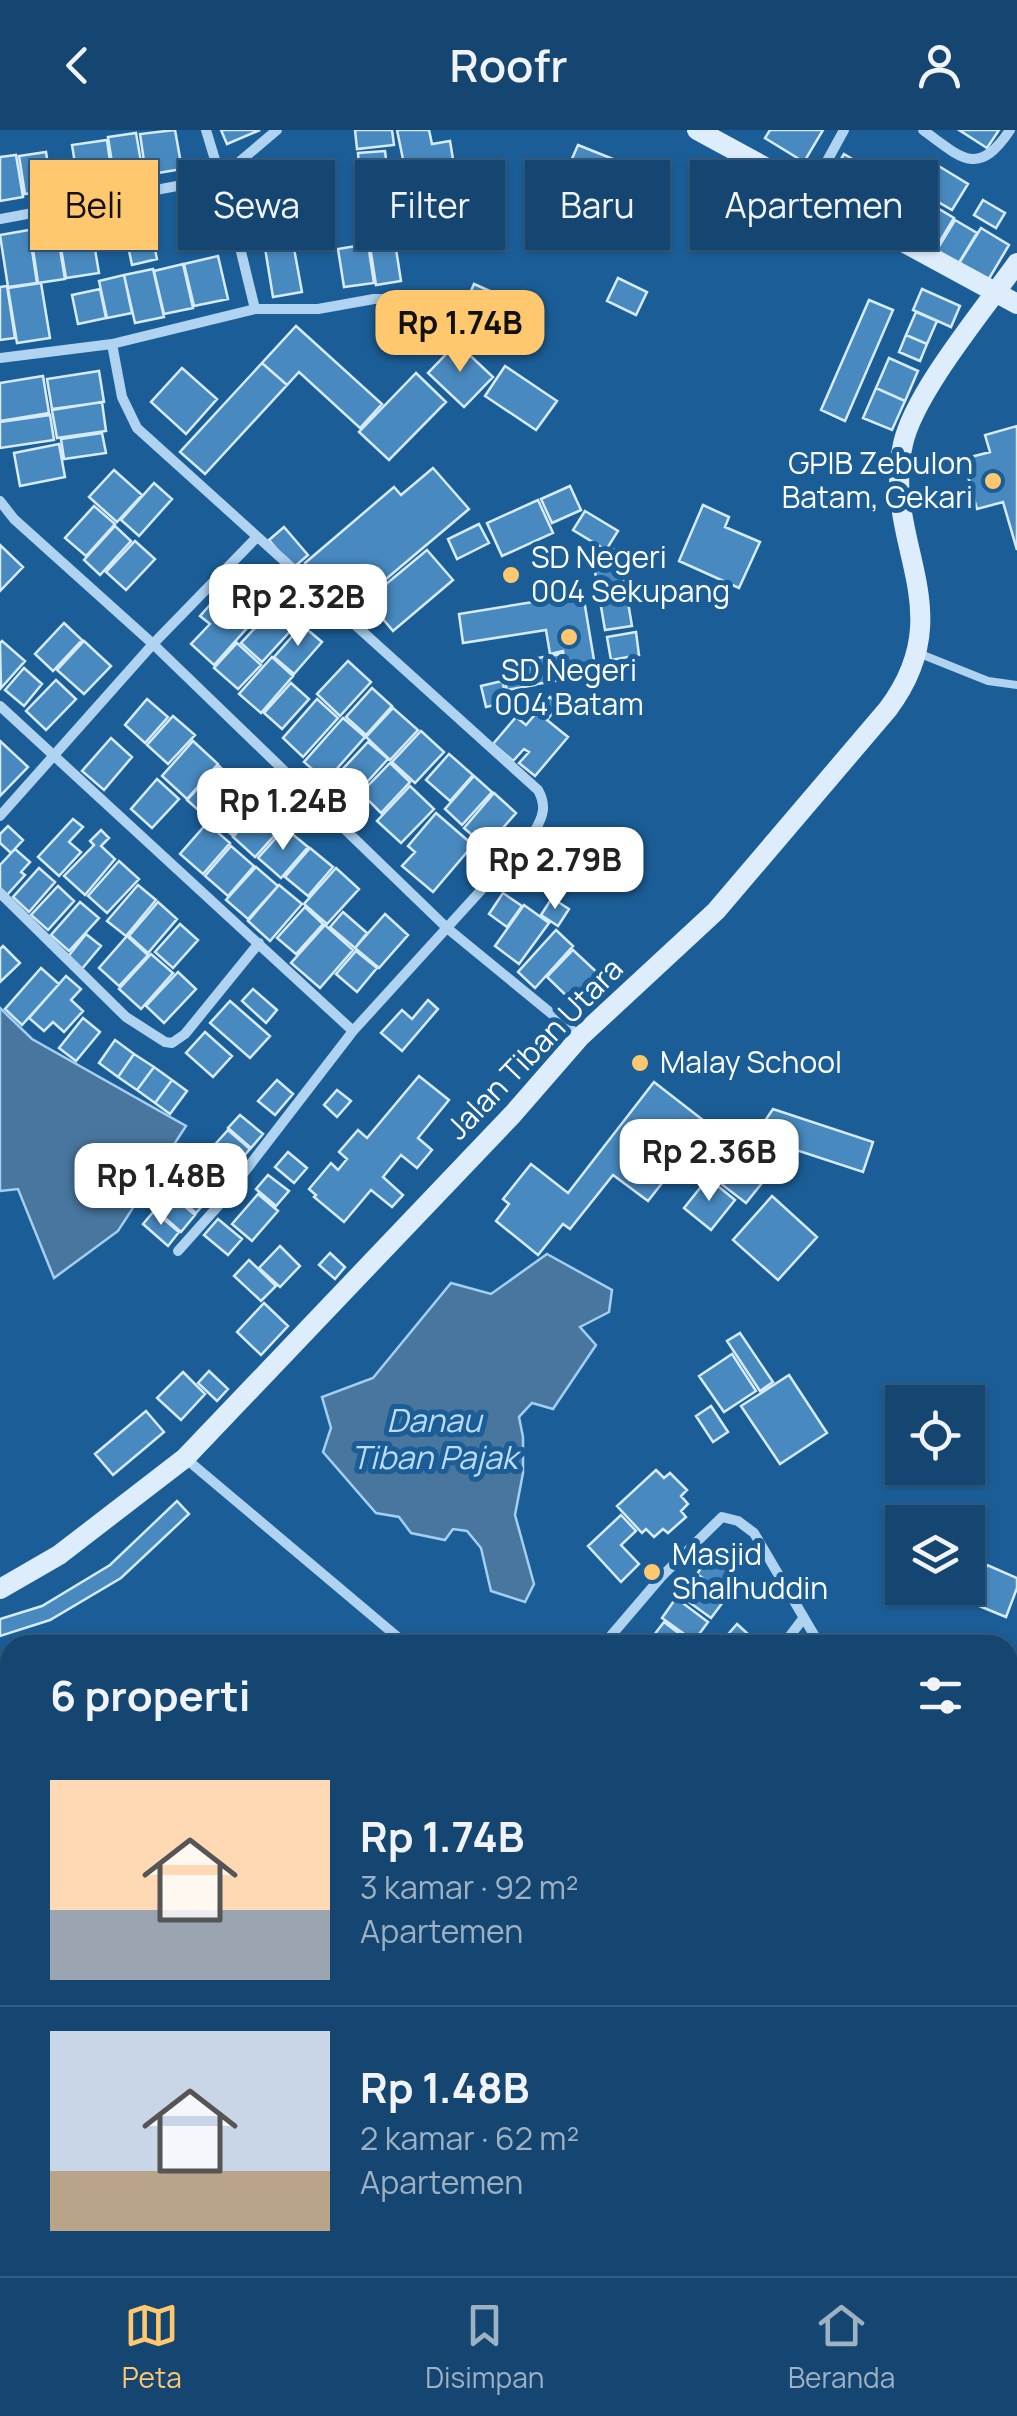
<!DOCTYPE html>
<html lang="id">
<head>
<meta charset="utf-8">
<style>
  body { margin:0; font-family:Manrope,sans-serif; background:#1d4d76; color:#f1f3f6; height:100vh; display:flex; flex-direction:column; font-size:38px; white-space:nowrap }
  * { box-sizing:border-box; margin:0 }
  p { font-size:32px; color:#9db1c3 }
  .icon { flex:none; width:55px; height:55px; fill:none; stroke:currentColor; stroke-width:2; stroke-linecap:round; stroke-linejoin:round }
  .map { position:relative; flex:1; overflow:hidden }
  .panel { position:absolute; left:0px; top:1505px; width:1018px; height:642px; display:flex; flex-direction:column; background:#144671; border-radius:30px 30px 0 0; box-shadow:0 2px 8px #0004,0 0 0 2px #335e84 }
  .panel>* { flex:none }
  .top-card { position:absolute; left:30px; top:30px; width:958px; height:90px; display:flex; gap:20px }
  .fabs { position:absolute; left:885px; top:1255px; display:grid; gap:20px }
  .fabs a { display:grid; place-items:center; width:100px; height:100px; border-radius:0px; background:#144671; box-shadow:0 2px 8px #0004,0 0 0 2px #335e84; font-size:50px }
  .price { position:absolute; translate:-50% -85px; padding:0 22px; border-radius:20px; background:#fff; color:#222; font-size:32px; line-height:65px; filter:drop-shadow(0 2px 5px #0008) }
  .price::after { content:''; position:absolute; left:50%; top:60px; width:30px; height:22px; margin-left:-15px; background:inherit; clip-path:polygon(0 0,100% 0,50% 100%) }
  .price.active { background:#ffc76e; color:#111 }
  ul { padding:0; list-style:none }
  li { display:flex; align-items:center; gap:30px; height:250px; padding:0 50px }
  li+li { border-top:2px solid #335e84 }
  li span { display:grid; place-items:center; flex:none; width:280px; height:200px; border-radius:0px; color:#555 }
  li>.icon { margin-inline-start:auto }
  span .icon { width:120px; height:120px; fill:#fffc; stroke-width:1 }
  li b { font-size:42px }
  h2 { display:flex; justify-content:space-between; align-items:center; height:120px; padding:0 50px; font-size:42px }
  .pill { padding:0 35px; border-radius:0px; background:#144671; box-shadow:0 2px 8px #0004,0 0 0 2px #335e84; font-size:35px; line-height:90px }
  .pill.active { background:#ffc76e; color:#111 }
  header { display:flex; justify-content:space-between; align-items:center; height:130px; padding:0 50px; background:#144671; font-size:45px; font-weight:600 }
  .tabs { display:flex; justify-content:space-around; align-items:center; height:140px; border-top:2px solid #335e84; background:#144671; font-size:28px; color:#9db1c3 }
  .tabs a { display:grid; justify-items:center; gap:5px }
  .tabs .active { color:#ffc76e }
  .map>svg:first-child { display:block }
  .water { fill:#48769f; stroke:#a3cff2; stroke-width:2.5 }
  .building { fill:#4889bf; stroke:#d6ebfb; stroke-width:2.5 }
  .lines { fill:none; stroke-linecap:round; stroke-linejoin:round }
  .lane { stroke:#afd3f0; stroke-width:8 }
  .street { stroke:#afd3f0; stroke-width:10 }
  .secondary { stroke:#ddedfb; stroke-width:20 }
  .poi-dot { fill:#ffc76e; stroke:#1b5e97; stroke-width:4 }
  .labels { text-anchor:middle; stroke-width:10; stroke-linejoin:round; paint-order:stroke }
  .poi-label { font-size:30px; fill:#fff; stroke:#1b5e97; text-anchor:start }
  .street-label { font-size:30px; fill:#fff; stroke:#1b5e97 }
  .water-label { font-size:32px; font-style:italic; fill:#bcdcf7; stroke:#1b5e97 }
</style>
</head>
<body>
<header><svg class="icon" aria-label="back" viewBox="0 0 24 24"><path d="M15 5l-7 7 7 7"/></svg>Roofr<svg class="icon" aria-label="person" viewBox="0 0 24 24"><circle cx="12" cy="8" r="4"/><path d="M4 21q1-7 8-7t8 7"/></svg></header>
<div class="map">
<svg width="1017" height="2146" viewBox="0 0 1017 2146">
  <rect width="100%" height="100%" fill="#1b5e97"/>
  <path class="water" d="M0,878l32,31 154,87 -68,105 -64,47 -36,-89 -18,2z
    M547,1124l65,36 -3,22 -29,15 16,18 -43,64 -21,-6 -13,14 4,20v36l-8,42 19,69 -9,18 -34,-11 -10,-43 -14,-17 -14,-2 -8,11 -34,-7 -12,-16 -23,-4 -53,-61 8,-24 -9,-31 51,-19 78,-95 40,11z"/>
  <path class="building" d="M175,0l7,39 -36,6 -6,-41z
    M221,0h39l-33,14z
    M355,0h37l2,15 -37,4z
    M397,0h32l3,14 18,-3 3,18 -48,10z
    M770,0h53l-19,32 -39,-24z
    M959,0h40l-12,18z
    M136,3l8,46 -29,4 -7,-46z
    M107,10l6,43 -34,5 -7,-43z
    M578,15l35,14 -14,35 -36,-15z
    M385,21l3,24 -28,3 -2,-25z
    M46,22l6,38 -27,4 -6,-38z
    M844,24l23,14 -13,20 -22,-14z
    M16,25l7,42 -23,4v-44z
    M631,30l25,10 -20,45 -25,-11z
    M871,33l26,16 -24,41 -27,-16z
    M937,35l31,19 -16,26 -31,-18z
    M397,52l3,39 -36,2 -2,-38z
    M897,52l29,17 -24,38 -28,-17z
    M983,70l22,13 -9,15 -22,-13z
    M929,73l25,15 -21,35 -25,-15z
    M148,87l9,42 -25,6 -9,-43z
    M90,90l9,53 -33,5 -9,-53z
    M955,90l22,13 -20,33 -22,-13z
    M56,95l9,54 -27,4 -8,-54z
    M981,98l28,17 -22,37 -29,-17z
    M29,100l8,53 -29,4 -8,-52z
    M394,106l7,45 -25,4 -7,-45z
    M293,113l9,49 -29,5 -8,-49z
    M368,114l6,39 -30,4 -6,-38z
    M218,126l10,43 -34,7 -10,-42z
    M183,134l10,44 -29,6 -10,-43z
    M153,139l11,48 -29,6 -11,-48z
    M124,145l8,38 -25,5 -8,-37z
    M618,148l29,14 -11,23 -29,-14z
    M41,153l9,55 -33,5 -9,-55z
    M474,154l18,8 -12,28 -18,-8z
    M7,156l8,52 -15,2v-53z
    M100,159l6,29 -28,6 -6,-29z
    M922,159l38,17 -9,21 -38,-17z
    M869,170l24,10 -48,111 -24,-11z
    M916,182l21,9 -10,23 -21,-9z
    M296,196l86,78 -22,24 -61,-56 -12,13 -25,-22z
    M906,205l21,9 -7,17 -21,-9z
    M457,213l36,34 -29,30 -36,-34z
    M889,228l29,13 -13,30 -29,-13z
    M262,233l25,22 -82,89 -25,-22z
    M505,236l52,35 -21,29 -51,-34z
    M182,238l35,31 -31,35 -35,-32z
    M99,241l5,31 -52,7 -5,-30z
    M416,243l30,29 -57,58 -30,-28z
    M43,246l6,37 -49,8v-38z
    M876,258l29,13 -13,29 -29,-12z
    M102,272l4,29 -49,7 -5,-28z
    M50,285l4,25 -54,8v-26z
    M1017,296v124l-14,-48 -26,7 -14,-50 27,-7 -5,-17z
    M102,303l4,20 -42,6 -3,-20z
    M59,314l6,33 -45,9 -6,-33z
    M433,338l36,41 -122,103 -42,-49 89,-76 7,8z
    M114,340l28,25 -25,27 -28,-25z
    M154,353l18,16 -33,37 -18,-16z
    M570,356l11,24 -29,13 -11,-24z
    M538,370l15,33 -51,23 -15,-33z
    M703,375l26,12 -4,10 35,15 -21,46 -60,-27z
    M94,376l21,18 -29,32 -21,-18z
    M585,381l33,20 -12,19 -33,-20z
    M479,394l10,19 -32,16 -9,-20z
    M115,396l16,15 -31,34 -16,-15z
    M284,397l24,28 -15,13 -24,-28z
    M135,411l20,18 -29,31 -20,-18z
    M0,415l23,22 -23,24z
    M619,419l13,77 -27,4 -13,-76z
    M427,420l26,30 -60,51 -26,-31z
    M258,443l23,20 -23,25 -22,-20z
    M224,459l32,29 -42,47 -23,-21 19,-20 -10,-8z
    M583,464l13,78 -29,5 -4,-26 -13,3 -4,-24 -83,13 -4,-29z
    M284,467l21,18 -43,47 -21,-19z
    M64,493l18,17 -29,31 -18,-17z
    M302,495l20,17 -28,32 -20,-17z
    M636,502l3,23 -28,5 -4,-23z
    M2,511l23,20 -24,27 -1,-45z
    M84,511l27,25 -27,28 -27,-24z
    M237,513l24,22 -23,24 -24,-21z
    M562,524l5,25 -30,5 -5,-25z
    M272,527l21,19 -32,37 -22,-19z
    M530,530l5,25 -28,5 -5,-25z
    M348,531l23,21 -31,34 -23,-22z
    M24,538l18,16 -18,22 -19,-16z
    M56,550l20,19 -30,31 -20,-19z
    M502,551l6,21 -22,5 -5,-21z
    M291,553l18,16 -27,30 -18,-16z
    M372,558l20,18 -26,29 -20,-18z
    M550,567l9,8 -12,15 21,17 -33,39 -16,-13 10,-11 -5,-3 -11,12 -20,-17 23,-27 10,8z
    M147,569l21,18 -23,26 -20,-18z
    M317,569l21,19 -35,39 -20,-19z
    M393,578l25,22 -28,30 -24,-23z
    M173,586l22,19 -27,29 -21,-19z
    M343,588l22,19 -39,44 -22,-19z
    M421,601l23,21 -29,31 -23,-21z
    M111,608l21,19 -28,33 -22,-19z
    M0,611l28,26 -28,29z
    M193,611l25,23 -31,35 -25,-23z
    M368,612l20,17 -30,33 -20,-18z
    M449,624l24,21 -23,26 -24,-21z
    M390,633l20,19 -29,31 -20,-20z
    M219,636l19,18 -31,34 -20,-18z
    M474,646l18,16 -30,33 -17,-16z
    M157,649l22,20 -27,29 -21,-19z
    M243,652l20,17 -31,36 -20,-17z
    M410,656l24,23 -33,34 -24,-22z
    M494,663l22,20 -30,34 -22,-19z
    M260,677l22,20 -27,30 -22,-20z
    M436,683l37,32 -40,47 -31,-26 13,-14 -7,-6z
    M73,689l10,8 -14,15 12,10 -22,24 -21,-19z
    M207,693l23,20 -27,31 -23,-20z
    M8,696l15,14 -12,13 -11,-10v-9z
    M285,698l23,19 -27,31 -23,-20z
    M101,700l8,8 -8,8 14,13 -30,36 -21,-19 30,-31 -4,-4z
    M231,716l23,20 -26,30 -23,-20z
    M310,718l23,19 -25,29 -23,-19z
    M15,719l15,13 -9,10 4,3 -18,20 -7,-7v-23z
    M119,731l20,18 -32,34 -19,-17z
    M256,737l22,19 -30,33 -22,-19z
    M39,738l16,14 -26,30 -16,-15z
    M336,738l23,21 -32,35 -23,-20z
    M138,755l18,15 -30,36 -19,-15z
    M279,755l23,19 -32,37 -22,-20z
    M58,756l16,15 -26,29 -17,-15z
    M503,763l19,13 -15,21 -18,-13z
    M552,768l17,11 -11,17 -17,-11z
    M80,772l19,16 -30,33 -18,-16z
    M158,772l19,17 -29,34 -19,-17z
    M524,775l25,18 -30,41 -24,-18z
    M305,777l18,17 -27,30 -19,-16z
    M343,782l24,21 -12,15 -25,-21z
    M385,784l23,21 -29,33 -24,-20z
    M180,794l18,16 -25,28 -18,-16z
    M325,795l28,25 -33,38 -29,-25z
    M556,800l17,16 -38,42 -17,-16z
    M86,804l15,12 -20,24 -14,-12z
    M127,806l21,19 -29,31 -20,-18z
    M3,816l17,17 -20,19v-33z
    M573,820l30,28 -26,28 -30,-29z
    M356,821l21,17 -20,24 -21,-18z
    M151,824l22,19 -32,36 -22,-20z
    M41,838l18,16 -37,41 -17,-16z
    M178,842l18,17 -32,34 -18,-17z
    M66,846l15,13 -10,11 12,11 -19,21 -11,-10 -9,9 -15,-13z
    M253,859l24,21 -11,13 -24,-22z
    M428,870l10,9 -36,42 -21,-18 21,-23 10,9z
    M230,871l40,35 -20,22 -40,-35z
    M83,888l17,14 -24,29 -17,-13z
    M205,902l27,24 -19,21 -27,-24z
    M115,910l19,14 -16,23 -19,-14z
    M134,924l20,13 -17,23 -19,-13z
    M154,937l18,13 -17,23 -18,-13z
    M419,946l30,24 -31,38 14,12 -15,18 -16,-13 -18,22 20,18 -11,12 -21,-17 -27,32 -30,-25 2,-2 -7,-6 22,-26 7,7 9,-11 -8,-7 19,-22 9,8z
    M172,950l15,11 -17,23 -15,-11z
    M277,950l16,14 -18,21 -17,-14z
    M654,952l90,70 29,-43 100,33 -10,30 -73,-24 -44,55 -62,-48 -36,46 -35,-26 -43,54 -7,-5 -25,31 -42,-34 13,-17 -6,-5 28,-35 37,29z
    M337,960l14,11 -14,16 -13,-12z
    M240,985l23,19 -12,14 -23,-20z
    M228,1000l22,19 -18,21 -23,-19z
    M288,1022l19,16 -13,15 -19,-16z
    M209,1029l19,17 -16,18 -19,-17z
    M268,1045l21,16 -13,15 -20,-17z
    M192,1048l20,17 -16,18 -19,-16z
    M708,1048l27,22 -24,30 -27,-22z
    M170,1064l25,21 -14,17 -25,-22z
    M258,1064l20,17 -26,30 -20,-17z
    M772,1066l45,41 -39,43 -45,-40z
    M154,1081l25,21 -11,14 -25,-22z
    M218,1089l24,20 -14,16 -24,-20z
    M280,1116l20,20 -20,21 -21,-19z
    M330,1123l15,14 -10,12 -16,-14z
    M249,1130l27,26 -15,15 -27,-25z
    M264,1173l24,23 -27,29 -24,-23z
    M740,1203l33,49 -13,9 -33,-50z
    M732,1224l24,37 -32,21 -25,-36z
    M209,1241l19,18 -11,12 -19,-18z
    M183,1242l22,22 -24,26 -24,-22z
    M789,1245l38,58 -47,31 -39,-58z
    M711,1276l17,26 -15,10 -17,-26z
    M146,1281l18,21 -51,43 -18,-21z
    M656,1340l8,8 6,-5 17,17 -6,6 7,8 -7,7 5,6 -18,16 -5,-4 -9,8 -8,-8 -4,4 -25,-27z
    M177,1371l12,13 -68,64 -71,42 -50,16v-17l42,-13 68,-41z
    M621,1385l15,16 -15,14 18,19 -18,18 -33,-36z
    M710,1425l31,23 -13,18 -31,-22z
    M987,1435l30,13v10l-11,29 -34,-14z
    M696,1447l30,21 -15,20 -29,-21z
    M676,1468l32,24 -14,19 -32,-23z
    M664,1492l21,16 -5,7 -32,-2z
    M737,1494l22,20 -1,1h-30l-5,-5z
    M0,1794l10,4v31l-10,25z
    M0,1860l10,4 -3,63 -7,-3z"/>
  <g class="lines">
    <path class="lane" d="M918,523l70,28 29,4"/>
    <path class="street" d="M206,0l27,89 22,90
      M923,0c38,28 55,48 87,0
      M810,62l34,-62
      M0,89l220,-41 57,-48
      M0,228l112,-14 143,-35h63l56,-10h31l20,5 54,37
      M0,371l14,18 139,125 294,284 133,109
      M0,576l353,325 181,-199c9,-15 13,-26 4,-42l-401,-362 -15,-31 -10,-53
      M0,686l153,-172 103,-106
      M0,763l126,124 39,25 7,1 13,-9 74,-91
      M178,1121l41,-46 134,-174
      M185,1328l222,187
      M603,1515l59,-69 60,-59 16,4 16,12 66,112
      M783,1515l19,-25
      M1008,1929l9,-2
      M0,1953l10,4
      M0,2054l10,4
      M0,2109l10,-26
      M419,2138l21,8
      M113,2146l3,-8
      M203,2146l3,-8
      M273,2146l3,-8
      M336,2146l4,-8"/>
    <path class="secondary" d="M697,0l320,174
      M0,1459l59,-34 126,-97 328,-344 67,-77 136,-126 172,-202c75,-100 -7,-167 15,-265 11,-51 82,-136 114,-181"/>
  </g>
  <g class="poi-dot">
    <circle cx="993" cy="351" r="10"/>
    <circle cx="511" cy="445" r="10"/>
    <circle cx="569" cy="507" r="10"/>
    <circle cx="640" cy="933" r="10"/>
    <circle cx="652" cy="1442" r="10"/>
  </g>
  <g class="labels">
    <g class="poi-label">
      <text x="973" y="344" text-anchor="end">GPIB Zebulon<tspan x="973" dy="34">Batam, Gekari</tspan></text>
      <text x="531" y="438">SD Negeri<tspan x="531" dy="34">004 Sekupang</tspan></text>
      <text x="569" y="551" text-anchor="middle">SD Negeri<tspan x="569" dy="34">004 Batam</tspan></text>
      <text x="660" y="943">Malay School</text>
      <text x="672" y="1435">Masjid<tspan x="672" dy="34">Shalhuddin</tspan></text>
    </g>
    <g class="street-label">
      <text transform="translate(535 919) rotate(-46)" y="10">Jalan Tiban Utara</text>
    </g>
    <g class="water-label">
      <text x="434" y="1302">Danau<tspan x="434" dy="37">Tiban Pajak</tspan></text>
    </g>
  </g>
</svg>
<div class="fabs">
<a><svg class="icon" aria-label="locate" viewBox="0 0 24 24"><circle cx="12" cy="12" r="6"/><path d="M12 2v4M12 18v4M2 12h4M18 12h4"/></svg></a>
<a><svg class="icon" aria-label="layers" viewBox="0 0 24 24"><path d="M12 4l9 5-9 5-9-5zM3 14l9 5 9-5"/></svg></a>
</div>
<b class="price active" style="left:460px;top:245px">Rp 1.74B</b>
<b class="price" style="left:298px;top:519px">Rp 2.32B</b>
<b class="price" style="left:283px;top:723px">Rp 1.24B</b>
<b class="price" style="left:555px;top:782px">Rp 2.79B</b>
<b class="price" style="left:709px;top:1074px">Rp 2.36B</b>
<b class="price" style="left:161px;top:1098px">Rp 1.48B</b>
<div class="top-card">
<a class="pill active">Beli</a>
<a class="pill">Sewa</a>
<a class="pill">Filter</a>
<a class="pill">Baru</a>
<a class="pill">Apartemen</a>
</div>
<section class="panel">
<h2>6 properti<svg class="icon" aria-label="filters" viewBox="0 0 24 24"><path d="M4 7h16M4 17h16"/><circle cx="9" cy="7" r="2"/><circle cx="15" cy="17" r="2"/></svg></h2>
<ul>
<li><span style="background:linear-gradient(#ffd9b3 65%,#9aa5b1 0)"><svg class="icon" aria-label="home" viewBox="0 0 24 24"><path d="M3 11l9-7 9 7M6 9v11h12V9"/></svg></span><div><b>Rp 1.74B</b><p>3 kamar · 92 m²</p><p>Apartemen</p></div></li>
<li><span style="background:linear-gradient(#c9d6e8 70%,#b9a48a 0)"><svg class="icon" aria-label="home" viewBox="0 0 24 24"><path d="M3 11l9-7 9 7M6 9v11h12V9"/></svg></span><div><b>Rp 1.48B</b><p>2 kamar · 62 m²</p><p>Apartemen</p></div></li>
</ul>
</section>
</div>
<nav class="tabs">
<a class="active"><svg class="icon" aria-label="map" viewBox="0 0 24 24"><path d="M3 6l6-2 6 2 6-2v14l-6 2-6-2-6 2zM9 4v14M15 6v14"/></svg>Peta</a>
<a><svg class="icon" aria-label="saved" viewBox="0 0 24 24"><path d="M7 4h10v16l-5-4-5 4z"/></svg>Disimpan</a>
<a><svg class="icon" aria-label="home" viewBox="0 0 24 24"><path d="M3 11l9-7 9 7M6 9v11h12V9"/></svg>Beranda</a>
</nav>
</body>
</html>
